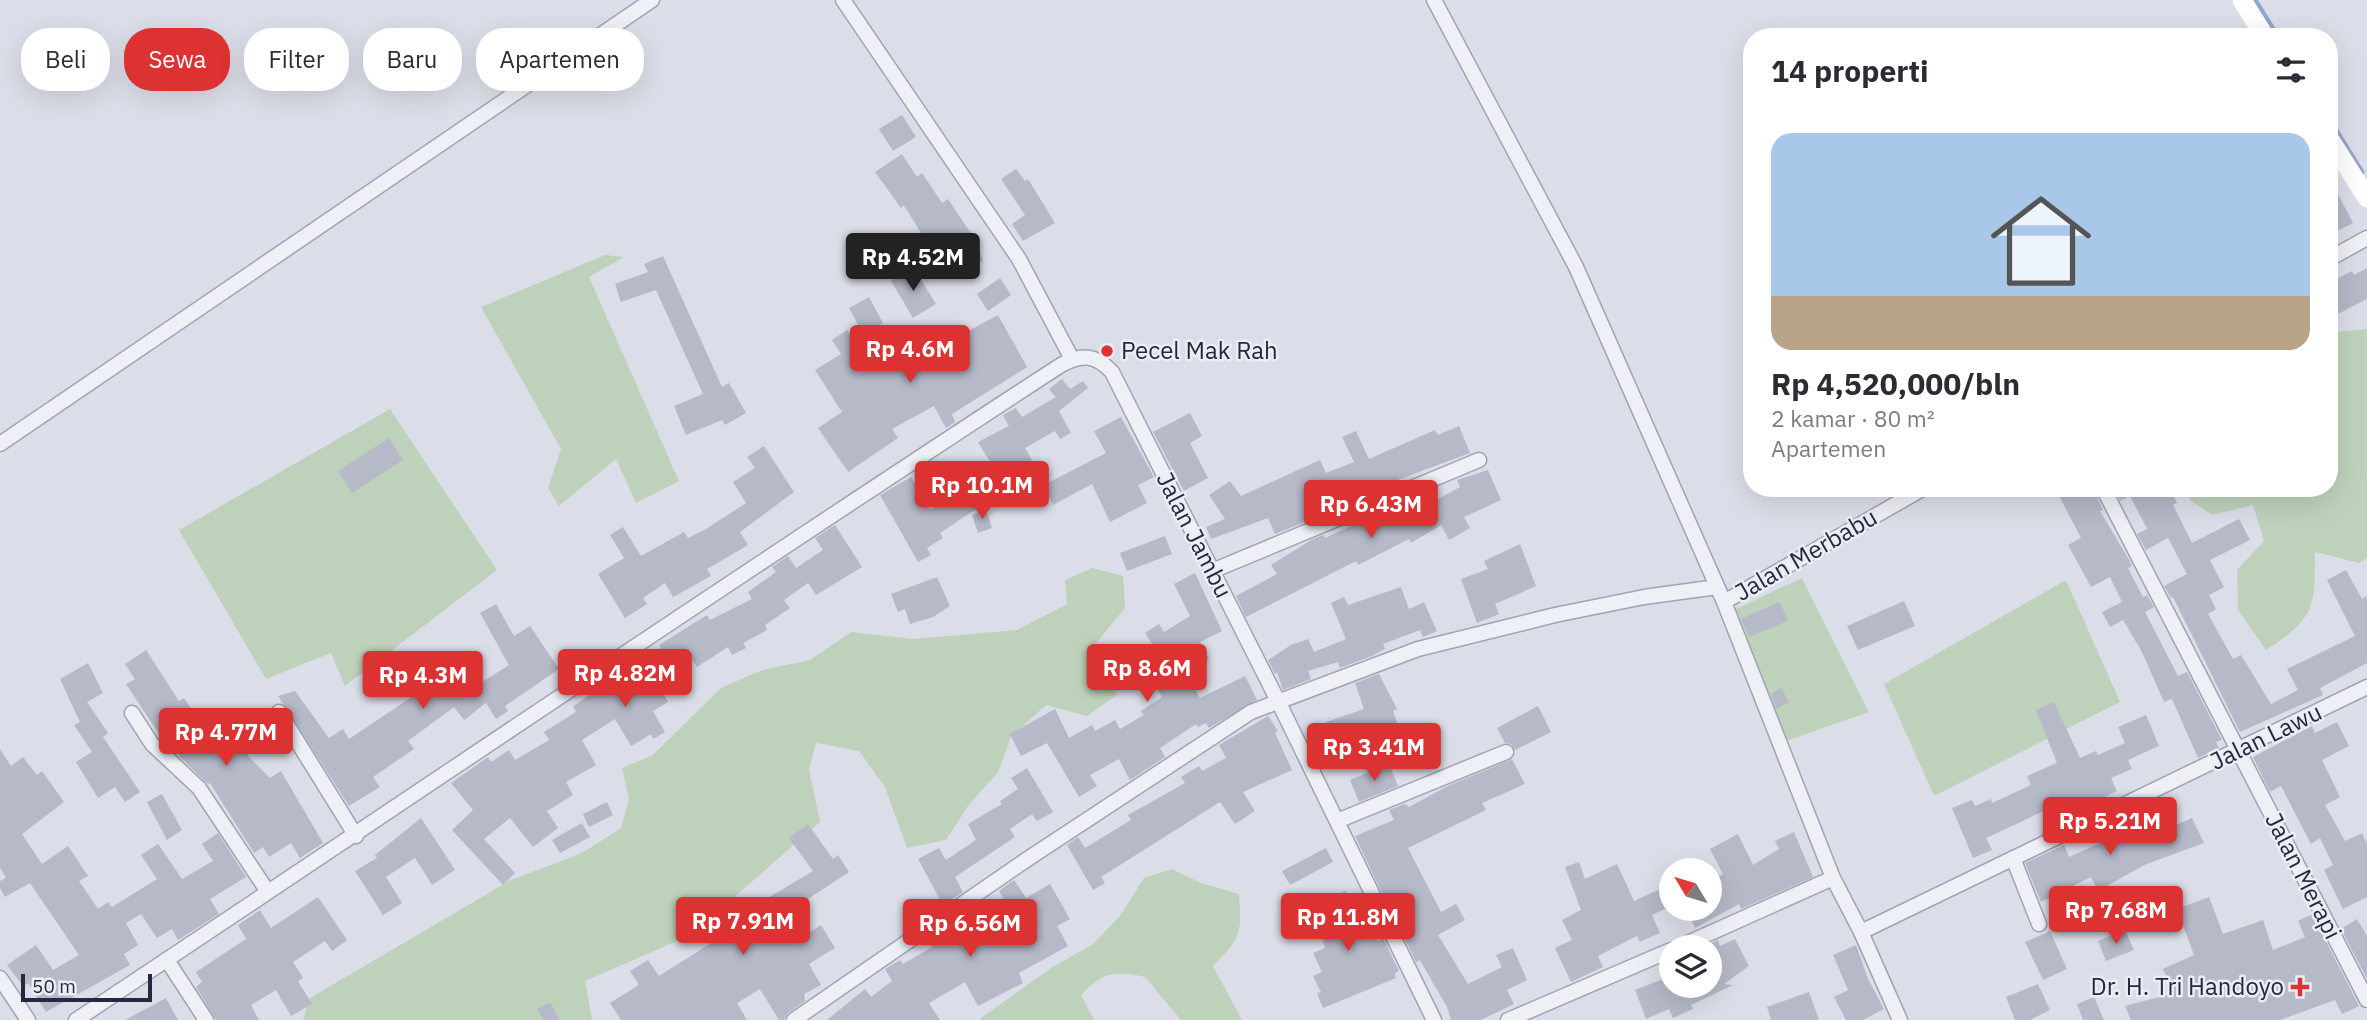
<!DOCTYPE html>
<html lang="id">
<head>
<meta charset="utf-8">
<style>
  body { margin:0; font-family:"IBM Plex Sans",sans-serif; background:#f2f2f3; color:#2b2b33; height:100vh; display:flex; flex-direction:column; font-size:26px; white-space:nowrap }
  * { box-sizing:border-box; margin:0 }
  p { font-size:23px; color:#7c7c81 }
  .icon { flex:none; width:38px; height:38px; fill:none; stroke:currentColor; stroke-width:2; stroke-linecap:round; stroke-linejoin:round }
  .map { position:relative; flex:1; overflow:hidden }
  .panel { position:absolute; left:1743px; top:28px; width:595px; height:469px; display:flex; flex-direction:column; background:#fff; border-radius:28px; box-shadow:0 7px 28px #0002 }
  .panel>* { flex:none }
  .hud { position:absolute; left:21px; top:28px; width:665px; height:63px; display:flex; gap:14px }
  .needle { width:46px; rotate:308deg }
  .tools { position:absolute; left:1659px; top:858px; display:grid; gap:14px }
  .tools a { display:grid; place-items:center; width:63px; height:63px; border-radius:50%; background:#fff; box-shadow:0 7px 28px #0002; font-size:35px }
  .scale { position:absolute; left:21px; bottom:18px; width:131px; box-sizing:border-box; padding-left:7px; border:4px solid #24293f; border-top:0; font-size:19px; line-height:24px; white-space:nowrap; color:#24293f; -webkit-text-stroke:5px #ebedf5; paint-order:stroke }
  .price { position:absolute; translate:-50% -60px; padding:0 16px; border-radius:7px; background:#dc3231; color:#fff; font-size:23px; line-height:46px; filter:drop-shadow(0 2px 4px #0008) }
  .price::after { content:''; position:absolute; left:50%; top:42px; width:21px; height:16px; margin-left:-10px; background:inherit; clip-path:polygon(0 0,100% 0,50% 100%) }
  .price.current { background:#222; color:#fff }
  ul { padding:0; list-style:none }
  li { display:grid; align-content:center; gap:14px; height:371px; padding:0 28px }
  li+li { border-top:2px solid #e1e1e2 }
  li span { display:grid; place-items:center; height:217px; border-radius:21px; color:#555 }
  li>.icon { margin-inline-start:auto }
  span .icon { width:126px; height:126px; fill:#fffc; stroke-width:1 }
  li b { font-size:30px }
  h2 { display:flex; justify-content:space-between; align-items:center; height:84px; padding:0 28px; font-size:30px }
  .pill { padding:0 24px; border-radius:28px; background:#fff; box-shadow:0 7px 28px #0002; font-size:24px; line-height:63px }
  .pill.current { background:#dc3231; color:#fff }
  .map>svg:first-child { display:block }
  .green { fill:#bed2bb }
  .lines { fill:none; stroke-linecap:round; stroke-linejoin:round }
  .stream { stroke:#92a5cc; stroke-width:5 }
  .building { fill:#b5b9c8 }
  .street-casing { stroke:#a0a4b2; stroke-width:17 }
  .street { stroke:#eef0f6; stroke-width:14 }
  .secondary { stroke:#fff; stroke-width:19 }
  .poi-dot { fill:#dc3231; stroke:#ebedf5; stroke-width:2.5 }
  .labels { text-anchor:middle; stroke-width:5; stroke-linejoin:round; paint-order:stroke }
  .poi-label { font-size:24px; fill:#24293f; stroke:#ebedf5; text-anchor:start }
  .street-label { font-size:24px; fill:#24293f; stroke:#ebedf5 }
</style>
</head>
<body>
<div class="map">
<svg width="2367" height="1020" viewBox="0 0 2367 1020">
  <rect width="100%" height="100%" fill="#dbdee8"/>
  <path class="green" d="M605,255l19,2 -35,20 90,204 -43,22 -20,-44 -57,47 -11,-18 13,-39 -80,-142z
    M2367,329v229l-8,5 -44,-11c0,56 0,66 -49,98l-28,-40 -1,-40 27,-29 -11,-36 -41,10 -22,-15 1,-12h138v-149l8,-7z
    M390,409l107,161 -152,116 -14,-33 -65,26 -87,-149z
    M1092,568l31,8 2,32 -32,39 24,48 -30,21 -41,-11 -35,32 -13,35 -30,34 -22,34 -39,8 -22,-61 -26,-36 -43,-8 -7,27 11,52 -129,113 -106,46 7,39h-289l7,-22 201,-118 71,-27 39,-25 8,-29 -7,-31 31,-13 69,-68 44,-18 44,-9 41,-28 62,7 104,-9 50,-26 -2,-24z
    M1802,578l67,134 -83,29 -52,-131z
    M2066,580l54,122 -186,94 -50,-112z
    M1172,869l29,14 38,11c3,40 2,44 -26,72l29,54h-61l-36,-43c-32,-7 -41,-5 -64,18l13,25h-116l73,-52 42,-24 27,-28 24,-38z"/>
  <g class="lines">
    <path class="stream" d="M2255,0l23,37
      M2329,119l33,53"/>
  </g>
  <path class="building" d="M902,115l14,22 -23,14 -14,-22z
    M902,154l15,23 5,-4 20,30 6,-4 26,39 9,23 -27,13 -21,-40 -10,6 -21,-35 -3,3 -26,-36z
    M1016,169l9,12 3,-2 27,44 -32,18 -11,-17 13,-9 -24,-36z
    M2329,177l24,46 -24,12z
    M663,256l59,131 7,-4 17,30 -21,12 -3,-5 -36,15 -12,-29 29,-12 -47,-104 -35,12 -6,-18 33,-12 -4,-8z
    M913,267l23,37 -23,14 -22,-37z
    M2367,268v31l-33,17 -5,-9v-24l23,-12 2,4z
    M1000,278l11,17 -23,16 -11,-17z
    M869,297l14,26 -20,11 -14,-26z
    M998,315l29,52 -75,47 3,8 -9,6 -12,-22 -42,23 6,9 -50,34 -30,-44 24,-16 -27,-42 26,-16 -9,-14 15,-10 20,35 49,-35 13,22z
    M1062,379l8,10 13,-8 5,7 -29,23 12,22 -11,6 -5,-8 -30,17 7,12 -18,11 12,20 -13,8 -35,-57 31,-16 -6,-11 13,-7 6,9 34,-20 -7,-8z
    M1190,413l12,23 -12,7 18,35 -24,13 -31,-59z
    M1121,417l33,60 -16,8 9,18 -37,19 -18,-38 -39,21 -9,-20 62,-32 -12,-22z
    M1459,426l11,27 -105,39 -6,-12 -25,11 2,3 -12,6 2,7 -13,5 2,6 -40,16 -7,-16 -57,21 -5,-12 19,-8 -16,-24 21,-14 11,15 79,-36 6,13 28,-11 -12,-25 14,-6 13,28 66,-29 3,5z
    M389,438l14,22 -51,33 -14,-22z
    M764,446l30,46 -54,40 8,13 -41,24 4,7 -38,21 -8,-14 -22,15 4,6 -22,14 -27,-44 26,-16 -14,-23 13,-8 18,29 43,-24 4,6 18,-9 40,-26 -13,-21 22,-14 -8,-11z
    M1488,470l13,30 -37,17 6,11 -21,12 -8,-15 -30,18 -2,-4 -51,26 -2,-4 -110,56 -10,-21 41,-22 -6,-9 42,-26 10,-4 2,3 86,-39 7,11 42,-23 -3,-7z
    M911,477l19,33 33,-22 13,21 -36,24 3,5 -16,10 4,7 -13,7 -38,-67z
    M2055,488h38l10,22 -3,1 28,47 4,8 -4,2 15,29 4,-2 7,12 -9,5 33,64 9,-4 35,68 -6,2 3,6 -21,10 -26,-59 -8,3 -22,-50 -19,-32 -13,7 -8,-15 20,-10 -12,-25 -19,10 -23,-42 13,-7z
    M2114,488h55l8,15 -4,2 19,38 47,-24 11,21 -40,20 14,27 -15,8 7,14 -8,5 25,45 8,-4 30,49 27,-14 -11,-21 68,-33 -28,-56 19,-10 16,29 5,-3v67l-47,25 3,7 -83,37 -67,-135 -2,1 -7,-12 23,-12 -19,-36 -22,12 -9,-16 10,-5 -17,-33 -10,5z
    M986,510l6,18 -14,5 -6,-18z
    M835,525l27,42 -46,28 -8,-12 -24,17 6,8 -25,17 2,5 -24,13 3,5 -14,7 -4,-8 -31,20 -5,-8 -36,22 12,21 -15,9 12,21 -12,7 -2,-5 -20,12 -16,-27 -33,21 14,25 -30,17 7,13 -26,16 11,17 -25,19 -23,-29 -26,21 31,34 -12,12 -51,-55 21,-20 -22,-27 37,-26 3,5 18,-12 6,10 34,-20 -5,-8 32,-20 -3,-6 88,-58 -2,-3 48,-30 3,5 42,-21 -4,-7 28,-20 -4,-5 16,-11 8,12 27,-18 -8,-12z
    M1165,536l7,18 -45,17 -7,-18z
    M1520,544l16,42 -41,18 4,10 -22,9 -16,-44 27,-10 -4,-8z
    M1195,573l27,58 -22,11 9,17 -24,13 15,26 45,-22 12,24 -48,28 -3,-5 -8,4 -2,-3 -36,24 5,9 -35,23 -11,-21 -29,16 7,11 -18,11 -32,-54 -26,13 -11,-22 45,-25 14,29 23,-13 3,6 20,-11 5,9 24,-14 -3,-4 21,-14 -22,-36 16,-11 -11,-17 14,-9 5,8 26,-16 -16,-32z
    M937,577l13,29 -17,11 -23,7 -5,-15 -7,3 -7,-18z
    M1401,587l8,22 15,-7 13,29 -14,6 -3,-7 -37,14 2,5 -13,7 -32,12 -2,-6 -30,9 3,8 -28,11 -6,-18 -2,2 -7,-14 23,-15 17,-6 6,13 32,-13 -15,-36 13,-6 4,8z
    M1904,601l11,25 -57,24 -11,-24z
    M1780,602l8,19 -39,16 -8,-18z
    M496,604l18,32 16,-10 29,43 -54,37 3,5 -12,8 -10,-16 -22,17 -10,-13 -46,34 6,8 -41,28 7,10 -31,19 -71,-110 17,-5 34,47 14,-9 6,10 106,-71 16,21 38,-24 -29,-52z
    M146,650l33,51 5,-3 22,34 19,-11 13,23 2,-1 9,14 21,21 11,-7 42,72 -23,15 -9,-15 -22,14 -6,-10 -9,6 -44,-70 -2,1 -27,-26 -16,-28 -6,4 -33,-50 9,-5 -10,-15z
    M88,663l15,30 -16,9 21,31 -5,4 37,55 -15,10 -10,-15 -17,11 -22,-36 16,-10 -18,-27 6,-3 -20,-43z
    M1379,674l18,35 -4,2 8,24 -64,19 -11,-32 38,-13 -9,-26z
    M1781,688l8,14 -13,7 -5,-15z
    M2054,702l26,56 16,-7 2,4 27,-12 -7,-16 28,-12 13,31 -31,14 4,9 -21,9 6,13 -21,10 1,4 -17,7 -6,-15 -88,41 6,12 -19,8 -21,-50 20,-8 3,6 16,-7 1,4 39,-18 -4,-9 30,-13 -21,-53z
    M1538,706l13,26 -36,18 -4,-6 -6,-1 -8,-15z
    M1268,716l10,15 -3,2 17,37 -49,22 12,19 -20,13 -15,-22 -119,75 4,6 -12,7 -26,-45 11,-8 7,11 46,-28 -3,-5 57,-32 -4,-6 18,-11 3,5 24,-13 -7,-13z
    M2337,722l12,24 -27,14 18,37 -15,8 20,36 17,-8 5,11v53l-24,12 -19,-39 9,-5 -13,-27 -9,6 -30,-58 -11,6 -17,-35 59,-31 3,7z
    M0,749l11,17 12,-9 14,18 5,-4 22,31 -42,32 20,30 26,-18 20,30 -9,5 19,28 10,-7 4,5 45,-28 -16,-24 17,-11 24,35 31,-18 -11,-17 16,-11 28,44 -36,22 9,15 -41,26 -6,-11 -15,9 -16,-24 -15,9 12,22 -14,9 6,11 -84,47 -18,-29 -5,3 -16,-21 29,-20 17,25 26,-15 -49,-72 -25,14 -5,-9v-7l6,-3 -6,-10z
    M1512,759l13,25 -43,19 4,7 -78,38 33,64 15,-8 9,16 -27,15 30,49 34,-17 -6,-12 17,-7 14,32 -20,10 7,14 -33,16h-30l-4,-13 -27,-47 -4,2 -16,-34 3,-2 -23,-37 -25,-53 39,-16 -5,-10 16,-6 4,3 39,-21z
    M1389,764l9,22 -39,16 -9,-22z
    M1027,768l26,44 -16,9 -5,-7 -22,15 5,8 -60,40 8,15 -20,13 -25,-46 21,-11 7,12 30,-20 -8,-16 34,-20 -2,-3 18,-12 -7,-11z
    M162,794l20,36 -15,10 -20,-38z
    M607,802l6,13 -24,12 -6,-13z
    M421,818l34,52 -23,15 -17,-27 -29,19 16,26 -19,12 -28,-44 22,-13 -2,-3z
    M2192,818l12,25 -60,22 -46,26 -7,-14 -50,25 -16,-39 39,-18 5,12 40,-18 -3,-8 16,-7 5,10 28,-13 5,11z
    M582,823l8,14 -30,16 -8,-13z
    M808,824l25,35 5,-4 11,17 -67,44 14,25 25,-16 14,23 -26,16 12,21 -17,9 1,7 -17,12 -4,7h-5l-19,-31 -23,14 10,17h-126l-11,-17 29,-18 -9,-14 18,-11 11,16 73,-46 -4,-8 85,-51 -24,-33z
    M1794,832l19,45 -72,32 -2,-5 -44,24 -9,-20h24v-27l13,-7 -13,-25 28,-15 15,31 26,-16 -4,-8z
    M1326,848l7,14 -43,23 -8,-14z
    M1579,862l6,17 32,-15 17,37 37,-17v22l-19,9 8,18 -20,9 -3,-6 -39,20 5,11 -32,15 -16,-34 17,-8 -10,-20 19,-10 -16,-43z
    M1014,880l12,18 24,-14 20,35 -13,7 11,20 -49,27 4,10 -45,23 -13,-24 -36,21 11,17h-113l38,-31 6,8 21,-16 -7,-12 15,-9 3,4 29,-17 -4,-8 15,-10 6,10 26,-15 -2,-5 32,-18 -6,-10z
    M1346,891l12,41 14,-6 6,15 5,-3 16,33 -4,2 1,5 -73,30 -6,-15 4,-1 -8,-16 9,-4 -9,-19 12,-5 -13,-47z
    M318,897l29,43 -15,11 -7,-10 -32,21 10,16 -5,3 14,23 -21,12 -15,-26 -25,15 8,15h-43l-20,-33 6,-5 -6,-10 50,-33 -8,-14 22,-15 11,18z
    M2209,897l14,37 40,-14 10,30 32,-13 -7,-16 14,-7 47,92 -17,8 -7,-14 -55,20h-149l-6,-14 49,-13 -11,-24 31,-14 -17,-46z
    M2357,919l10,17v43l-26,-50z
    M2125,930l9,20 -28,11 -8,-20z
    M2050,931l17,38 -24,11 -18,-38z
    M1735,939l14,27 -25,18 9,1 -42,20 2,4 -20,9 -4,-9 -23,10 -11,-29 36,-14v9h39v-41l8,-4 2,6z
    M1856,945l12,34 16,30 -21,11h-17l-12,-23 14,-7 -15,-35z
    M2038,984l12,26 -20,10h-15l-9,-23z
    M1809,992l10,28h-48l-4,-13z
    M2094,997l10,23h-21l-6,-16z
    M166,998l12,22h-53z
    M550,1002l10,18h-16l-7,-11z"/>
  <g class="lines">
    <defs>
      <path id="street" d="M843,0l176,259 53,100
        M1434,0l142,267 148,335 109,276
        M2329,259l38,-21
        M0,444l652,-444
        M2103,488l264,512
        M1212,571l267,-111
        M1724,602l200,-114
        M279,712l77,124
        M132,713l20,31 47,44 69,104
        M1337,821l169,-69
        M2013,858l26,66
        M1861,932l506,-245
        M1679,947l154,-69 28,54 39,88
        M167,960l39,60
        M0,978l28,42
        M76,1020c329,-218 654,-440 985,-655 21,-12 35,-10 51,7l166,329 156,319
        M794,1020l232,-160 225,-148 167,-63 137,-34 89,-18 73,-10
        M1508,1020l163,-70"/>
    </defs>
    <use href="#street" class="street-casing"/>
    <use href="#street" class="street"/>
    <path class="secondary" d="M2242,0l23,37
      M2329,138l38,60"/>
  </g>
  <g class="poi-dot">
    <circle cx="1107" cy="351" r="7"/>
    <path d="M2296.5 976.5h7v7h7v7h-7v7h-7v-7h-7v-7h7z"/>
  </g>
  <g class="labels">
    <g class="poi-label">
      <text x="1121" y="359">Pecel Mak Rah</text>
      <text x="2284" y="995" text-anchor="end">Dr. H. Tri Handoyo</text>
    </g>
    <g class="street-label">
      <text transform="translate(1194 535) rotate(63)" y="8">Jalan Jambu</text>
      <text transform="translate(1806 555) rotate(-30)" y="8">Jalan Merbabu</text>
      <text transform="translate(2266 737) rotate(-26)" y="8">Jalan Lawu</text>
      <text transform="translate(2303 876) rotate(63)" y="8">Jalan Merapi</text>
    </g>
  </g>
</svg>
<div class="tools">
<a><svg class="needle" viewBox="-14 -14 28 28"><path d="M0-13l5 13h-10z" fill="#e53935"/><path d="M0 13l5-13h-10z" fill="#7c7c81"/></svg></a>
<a><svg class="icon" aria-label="layers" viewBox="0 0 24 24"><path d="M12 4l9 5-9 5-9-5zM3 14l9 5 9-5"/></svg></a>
</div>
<div class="scale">50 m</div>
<b class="price current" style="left:913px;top:293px">Rp 4.52M</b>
<b class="price" style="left:910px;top:385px">Rp 4.6M</b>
<b class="price" style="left:982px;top:521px">Rp 10.1M</b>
<b class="price" style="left:1371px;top:540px">Rp 6.43M</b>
<b class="price" style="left:1147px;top:704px">Rp 8.6M</b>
<b class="price" style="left:625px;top:709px">Rp 4.82M</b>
<b class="price" style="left:423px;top:711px">Rp 4.3M</b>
<b class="price" style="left:226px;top:768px">Rp 4.77M</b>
<b class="price" style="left:1374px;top:783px">Rp 3.41M</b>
<b class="price" style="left:2110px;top:857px">Rp 5.21M</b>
<b class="price" style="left:2116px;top:946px">Rp 7.68M</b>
<b class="price" style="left:1348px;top:953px">Rp 11.8M</b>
<b class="price" style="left:743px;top:957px">Rp 7.91M</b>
<b class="price" style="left:970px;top:959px">Rp 6.56M</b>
<div class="hud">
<a class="pill">Beli</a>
<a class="pill current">Sewa</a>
<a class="pill">Filter</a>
<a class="pill">Baru</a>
<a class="pill">Apartemen</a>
</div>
<section class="panel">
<h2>14 properti<svg class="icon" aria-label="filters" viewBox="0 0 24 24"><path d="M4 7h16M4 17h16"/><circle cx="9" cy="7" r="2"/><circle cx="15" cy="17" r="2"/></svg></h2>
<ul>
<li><span style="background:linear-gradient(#a9c7e8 75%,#b9a48a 0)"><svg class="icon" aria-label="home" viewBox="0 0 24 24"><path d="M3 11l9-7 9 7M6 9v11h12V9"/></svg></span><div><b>Rp 4,520,000/bln</b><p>2 kamar · 80 m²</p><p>Apartemen</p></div></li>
</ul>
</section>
</div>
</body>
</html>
